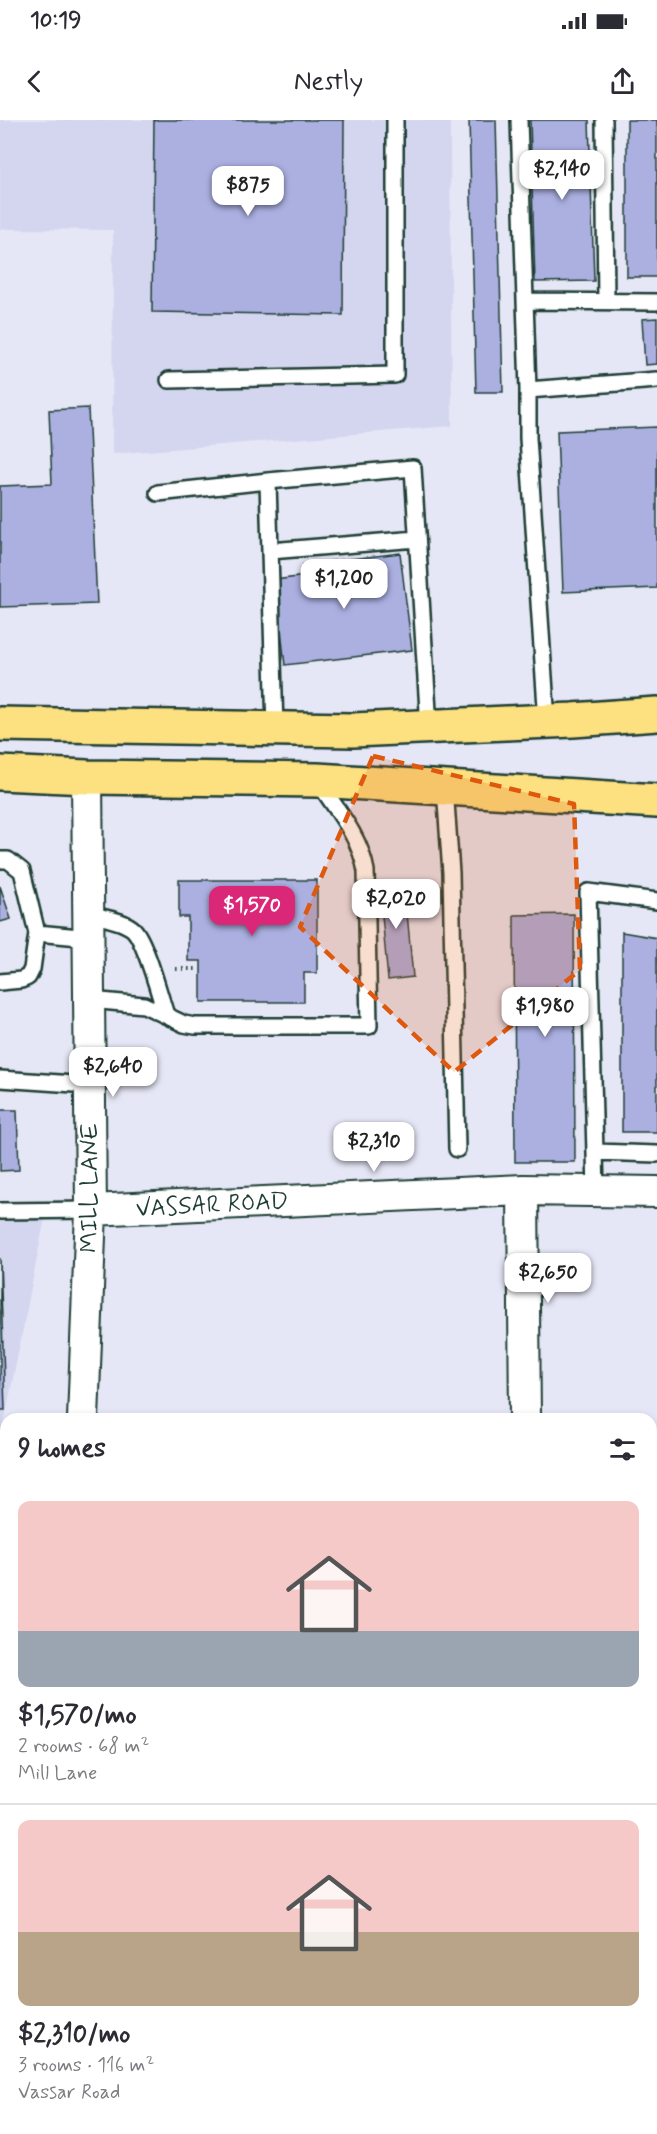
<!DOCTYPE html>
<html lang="en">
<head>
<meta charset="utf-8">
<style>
  body { margin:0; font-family:Mynerve,sans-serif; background:#f2f2f3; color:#2b2b33; height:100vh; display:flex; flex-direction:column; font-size:22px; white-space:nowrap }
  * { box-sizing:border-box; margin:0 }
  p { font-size:20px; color:#7c7c81 }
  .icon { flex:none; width:33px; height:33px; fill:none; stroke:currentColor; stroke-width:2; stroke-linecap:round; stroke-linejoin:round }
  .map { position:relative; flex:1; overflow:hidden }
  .sheet { position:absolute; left:0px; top:1293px; width:657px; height:722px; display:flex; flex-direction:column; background:#fff; border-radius:18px 18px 0 0; box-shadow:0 3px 9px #0003 }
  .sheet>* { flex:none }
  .price { position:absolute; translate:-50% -51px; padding:0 14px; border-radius:12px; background:#fff; color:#222; font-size:20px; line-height:39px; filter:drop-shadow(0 2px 3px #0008) }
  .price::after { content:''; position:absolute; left:50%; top:36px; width:18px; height:14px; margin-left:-9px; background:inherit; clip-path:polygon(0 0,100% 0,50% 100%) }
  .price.active { background:#db2777; color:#fff }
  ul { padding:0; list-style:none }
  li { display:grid; align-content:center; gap:12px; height:318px; padding:0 18px }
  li+li { border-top:2px solid #e1e1e2 }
  li span { display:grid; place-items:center; height:186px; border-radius:12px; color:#555 }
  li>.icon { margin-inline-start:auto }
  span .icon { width:108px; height:108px; fill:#fffc; stroke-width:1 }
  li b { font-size:26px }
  h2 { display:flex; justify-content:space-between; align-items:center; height:72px; padding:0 18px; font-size:26px }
  .status { display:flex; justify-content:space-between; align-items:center; height:42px; padding:0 30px; background:#fff; direction:ltr }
  .status svg { height:16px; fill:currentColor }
  header { display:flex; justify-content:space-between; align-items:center; height:78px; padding:0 18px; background:#fff; font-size:27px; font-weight:600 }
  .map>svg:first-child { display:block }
  .built { fill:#d4d6f0 }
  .building { fill:#abb0e1; stroke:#1f3d34; stroke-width:1.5 }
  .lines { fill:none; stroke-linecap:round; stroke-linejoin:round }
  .service-casing { stroke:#1f3d34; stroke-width:20 }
  .minor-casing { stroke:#1f3d34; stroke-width:34 }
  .trunk-casing { stroke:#1f3d34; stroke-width:38 }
  .path { stroke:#1f3d34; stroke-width:4; stroke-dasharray:1.5 4.5; stroke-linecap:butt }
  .service { stroke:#fff; stroke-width:15 }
  .minor { stroke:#fff; stroke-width:30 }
  .trunk { stroke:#fde080; stroke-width:33 }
  .marked { fill:#de580e; fill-opacity:0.2; stroke:#de580e; stroke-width:4.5; stroke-dasharray:12 8; stroke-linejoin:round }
  .labels { text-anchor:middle; stroke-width:4.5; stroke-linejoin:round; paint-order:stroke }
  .street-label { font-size:24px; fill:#1f3d34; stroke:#fff }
</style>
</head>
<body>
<div class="status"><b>10:19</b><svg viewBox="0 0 49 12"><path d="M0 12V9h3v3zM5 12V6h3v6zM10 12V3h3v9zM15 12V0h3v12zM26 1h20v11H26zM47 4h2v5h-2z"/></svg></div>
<header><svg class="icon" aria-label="back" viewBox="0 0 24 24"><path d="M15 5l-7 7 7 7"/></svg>Nestly<svg class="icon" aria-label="share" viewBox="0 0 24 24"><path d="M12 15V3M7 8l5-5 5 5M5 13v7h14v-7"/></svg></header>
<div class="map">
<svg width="657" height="2014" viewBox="0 0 657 2014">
  <rect width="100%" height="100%" fill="#e6e7f6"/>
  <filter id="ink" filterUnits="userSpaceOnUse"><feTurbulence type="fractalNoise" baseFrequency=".0167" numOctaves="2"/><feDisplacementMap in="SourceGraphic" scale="12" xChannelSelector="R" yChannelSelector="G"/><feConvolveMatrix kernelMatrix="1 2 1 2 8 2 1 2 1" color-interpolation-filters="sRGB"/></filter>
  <g filter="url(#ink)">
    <path class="built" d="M0,0h450l2,306 -340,28 1,-224 -113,-1z
      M0,1087l47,1 -47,236z"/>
    <path class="building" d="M154,0h190l-1,195 -191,-3z
      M469,0h27l7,272h-27z
      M530,0h59l5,161 -59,1z
      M627,0h30v157h-30z
      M657,198v46l-12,1 -3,-46z
      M88,288l9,196 -97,3v-121l52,-2 -3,-74z
      M657,307v161l-94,4 -6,-161z
      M400,433l12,97 -127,15 -10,-85 30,-4 -2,-11z
      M179,760h138v93h-13v29h-103v-41h-13v-44h-9z
      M404,761l9,96 -25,3 -9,-97z
      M0,766l11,33 -11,3z
      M574,794l1,248h-60l-1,-247z
      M622,812l35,6v194h-35z
      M0,990h17l2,60 -19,1z
      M0,1138l5,152h-5z
      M0,1463h6v73h-6z
      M0,1606h6v87l-6,1z
      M0,1977h6v31h3v6h-9z"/>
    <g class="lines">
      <defs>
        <path id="service" d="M519,0l9,270v48l19,284
          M604,0l2,181
          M526,181l131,1
          M169,260l226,-5v-255
          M528,270l129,-10
          M158,373l110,-12
          M270,431l147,-12
          M275,609l-7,-248 145,-13 16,259
          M445,668l6,85 6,276
          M0,740h8l14,11 15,62 -5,36 -4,8 -7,3 -21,2
          M90,794c13,4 34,6 44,16 12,13 26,67 32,85
          M37,813l53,5
          M90,880l54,5 40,19 11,2h174l-3,-155c-6,-35 -30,-62 -49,-91
          M0,959l89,6
          M595,1032l62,2
          M596,1071l-8,-299 69,9
          M0,1091l91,-1
          M0,1335h6"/>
        <path id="minor" d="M523,1070l2,229
          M91,1090l432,-20 134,2
          M83,1299l8,-209 -4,-433
          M0,1784l6,1
          M83,2008v6
          M532,2008v6"/>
        <path id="trunk" d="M0,604l353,6 220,-10 84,-6
          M0,653l87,4 230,3 340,21"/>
      </defs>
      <use href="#service" class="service-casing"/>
      <use href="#minor" class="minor-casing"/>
      <use href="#trunk" class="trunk-casing"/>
      <path class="path" d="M176,849h20"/>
      <use href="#service" class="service"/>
      <use href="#minor" class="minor"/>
      <use href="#trunk" class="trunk"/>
    </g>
  </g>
  <path class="marked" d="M373,636l201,48 6,166 -126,102 -154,-145z"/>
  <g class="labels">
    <g class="street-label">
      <text transform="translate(89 1068) rotate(-90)" y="8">MILL LANE</text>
      <text transform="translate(212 1084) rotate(-3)" y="8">VASSAR ROAD</text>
    </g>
  </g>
</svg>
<b class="price" style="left:562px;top:81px">$2,140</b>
<b class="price" style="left:248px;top:97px">$875</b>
<b class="price" style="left:344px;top:490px">$1,200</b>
<b class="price" style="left:396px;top:810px">$2,020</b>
<b class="price active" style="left:252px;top:817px">$1,570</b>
<b class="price" style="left:545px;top:918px">$1,980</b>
<b class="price" style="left:113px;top:978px">$2,640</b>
<b class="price" style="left:374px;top:1053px">$2,310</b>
<b class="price" style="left:548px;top:1184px">$2,650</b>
<section class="sheet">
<h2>9 homes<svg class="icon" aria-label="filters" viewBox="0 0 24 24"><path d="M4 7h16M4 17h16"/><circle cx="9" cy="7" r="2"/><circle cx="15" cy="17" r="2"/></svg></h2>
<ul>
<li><span style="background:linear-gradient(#f6c9c9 70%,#9aa5b1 0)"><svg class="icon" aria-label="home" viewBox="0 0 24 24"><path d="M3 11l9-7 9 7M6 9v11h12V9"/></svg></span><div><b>$1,570/mo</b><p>2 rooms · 68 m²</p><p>Mill Lane</p></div></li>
<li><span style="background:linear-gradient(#f6c9c9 60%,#b9a48a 0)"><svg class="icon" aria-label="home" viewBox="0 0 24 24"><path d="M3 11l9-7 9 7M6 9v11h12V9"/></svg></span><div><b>$2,310/mo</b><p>3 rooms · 116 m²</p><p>Vassar Road</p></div></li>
</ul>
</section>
</div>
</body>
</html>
